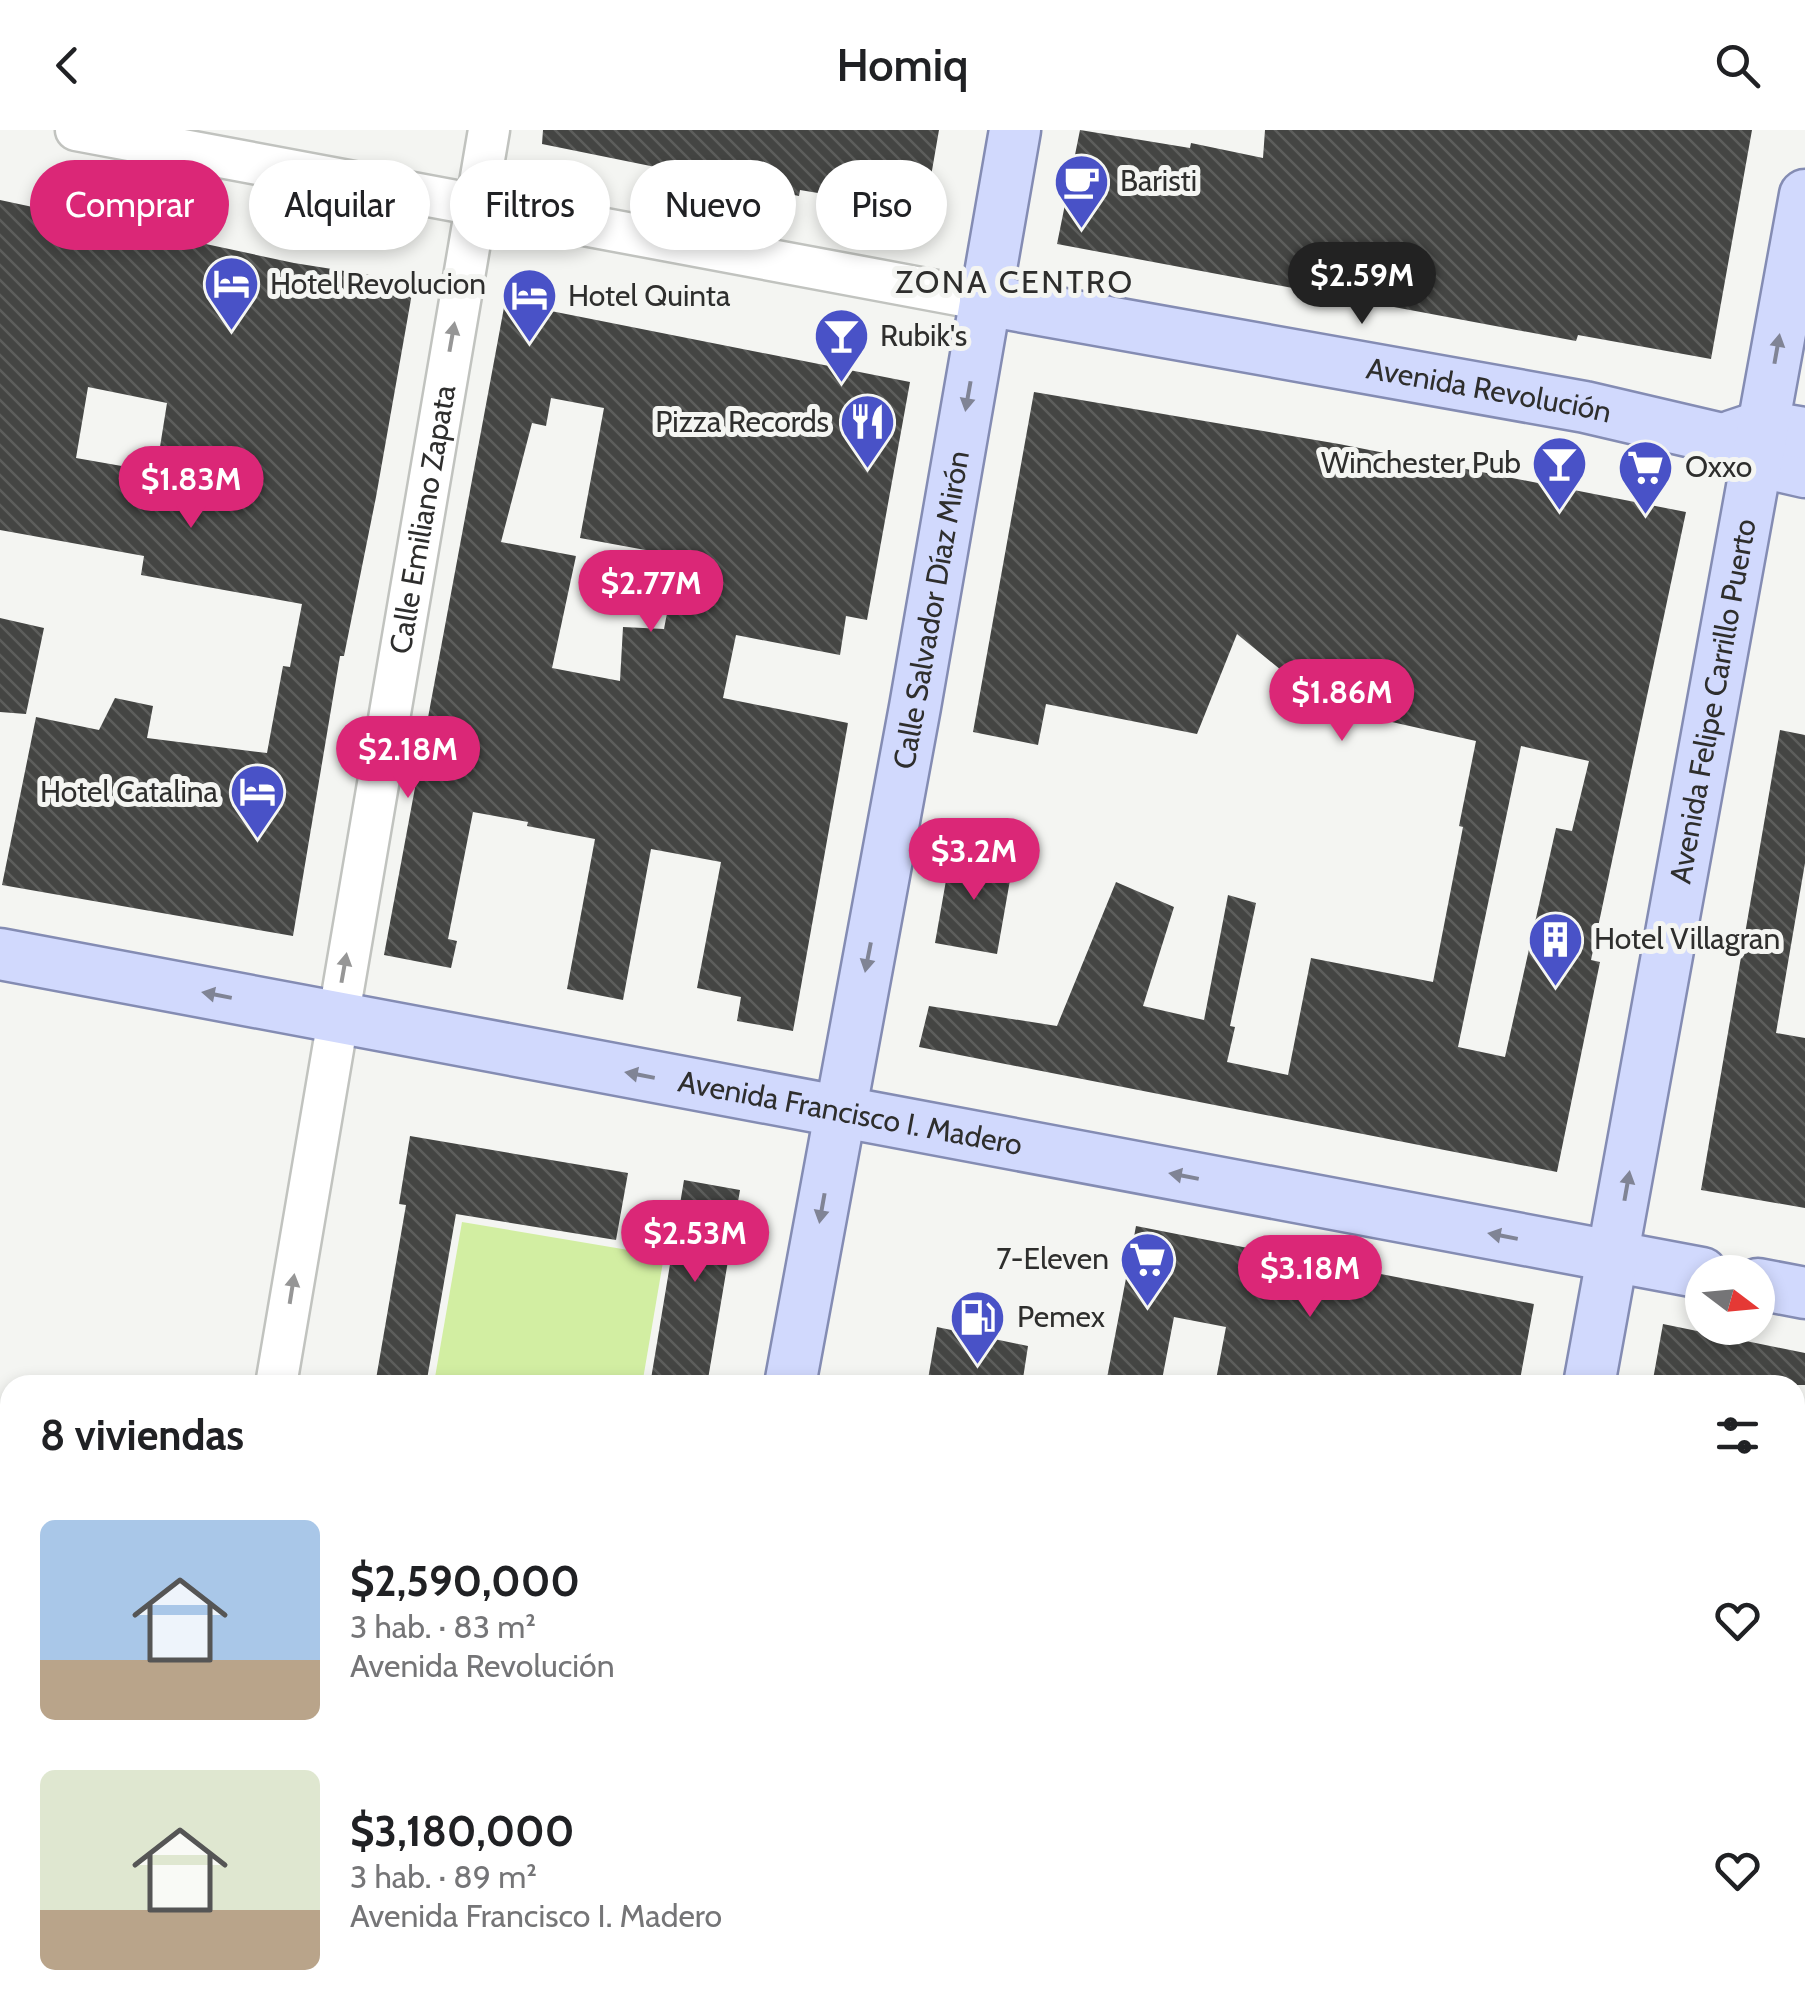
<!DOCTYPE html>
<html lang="es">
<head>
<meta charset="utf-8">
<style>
  body { margin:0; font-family:Cabin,sans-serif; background:#f2f2f2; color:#202124; height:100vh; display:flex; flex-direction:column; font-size:38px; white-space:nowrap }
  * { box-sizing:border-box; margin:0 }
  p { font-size:32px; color:#757577 }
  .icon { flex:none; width:55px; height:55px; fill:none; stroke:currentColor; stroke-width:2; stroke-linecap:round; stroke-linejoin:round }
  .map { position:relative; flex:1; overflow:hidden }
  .panel { position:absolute; left:0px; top:1245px; width:1805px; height:640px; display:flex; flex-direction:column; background:#fff; border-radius:30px 30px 0 0; box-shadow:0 5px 15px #0003 }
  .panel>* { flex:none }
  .banner { position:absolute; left:30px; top:30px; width:1000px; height:90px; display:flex; gap:20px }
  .needle { width:65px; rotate:106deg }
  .tools { position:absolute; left:1685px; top:1125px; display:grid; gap:20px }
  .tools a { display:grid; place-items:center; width:90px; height:90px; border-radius:50%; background:#fff; box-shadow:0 5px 15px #0003; font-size:50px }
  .price { position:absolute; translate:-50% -85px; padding:0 22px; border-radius:35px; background:#db2777; color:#fff; font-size:32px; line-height:65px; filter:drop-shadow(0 2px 5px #0008) }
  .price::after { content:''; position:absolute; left:50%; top:60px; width:30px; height:22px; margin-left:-15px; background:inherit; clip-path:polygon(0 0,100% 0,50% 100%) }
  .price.active { background:#222; color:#fff }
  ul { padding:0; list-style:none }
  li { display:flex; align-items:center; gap:30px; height:250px; padding:0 40px }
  li span { display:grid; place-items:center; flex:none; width:280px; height:200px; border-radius:15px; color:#555 }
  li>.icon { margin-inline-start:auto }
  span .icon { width:120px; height:120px; fill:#fffc; stroke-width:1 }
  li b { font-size:42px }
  h2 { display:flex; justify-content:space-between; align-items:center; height:120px; padding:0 40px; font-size:42px }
  .pill { padding:0 35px; border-radius:45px; background:#fff; box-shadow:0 5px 15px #0003; font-size:35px; line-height:90px }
  .pill.active { background:#db2777; color:#fff }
  header { display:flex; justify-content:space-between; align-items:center; height:130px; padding:0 40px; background:#fff; font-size:45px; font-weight:600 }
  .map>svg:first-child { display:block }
  .garden { fill:#d2eea2 }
  .building { fill:url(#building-back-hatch); fill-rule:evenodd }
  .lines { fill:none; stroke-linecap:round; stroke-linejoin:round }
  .minor-casing { stroke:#c1c3bf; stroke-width:45 }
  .major-casing { stroke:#848cb3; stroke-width:55 }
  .minor { stroke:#fff; stroke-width:40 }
  .major { stroke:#d1d9fd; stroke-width:50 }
  .oneway { fill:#969696 }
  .oneway2 { fill:#808495 }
  .labels { text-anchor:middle; stroke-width:10; stroke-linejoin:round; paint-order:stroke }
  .poi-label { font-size:30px; fill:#2e2e2d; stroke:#f4f5f2; text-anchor:start }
  .street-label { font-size:30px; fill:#2e2e2d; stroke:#f4f5f2 }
  .neighbourhood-label { font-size:32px; letter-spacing:2.5px; fill:#2e2e2d; stroke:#f4f5f2 }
</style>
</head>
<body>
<header><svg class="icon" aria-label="back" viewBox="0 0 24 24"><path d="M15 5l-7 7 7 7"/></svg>Homiq<svg class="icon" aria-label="search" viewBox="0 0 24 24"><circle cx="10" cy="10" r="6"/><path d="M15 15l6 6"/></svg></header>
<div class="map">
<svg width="1805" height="1885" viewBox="0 0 1805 1885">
  <defs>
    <pattern id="building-back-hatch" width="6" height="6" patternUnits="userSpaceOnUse" patternTransform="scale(2.5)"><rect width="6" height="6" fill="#444543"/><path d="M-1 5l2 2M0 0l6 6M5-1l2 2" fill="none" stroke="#5d5e5c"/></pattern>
  </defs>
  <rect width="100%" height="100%" fill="#f4f5f2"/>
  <path class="garden" d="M462,1092l202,34 -22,129 -208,-2z"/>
  <path class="building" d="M543,0h396l-14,81 -125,-21 -1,6 -257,-52z
    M1080,0l110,18 1,-5 72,15 2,-28h487l-41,229 -133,-24 -2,6 -519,-97z
    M0,70l294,63 120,19 -38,215 -32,159h-4l-47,280 -291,-51 34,-168 63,13 16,-32 38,8 -6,32 120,15 16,-87 7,1 12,-63 -161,-29 3,-19 -144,-26zM88,257l79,16 -11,69 -80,-14z
    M505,172l405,80 -43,238 -21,-4 -6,39 -104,-20 -13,63 125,25 -55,308 -56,-10 4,-24 -44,-9 24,-126 -70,-13 -28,151 -56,-11 28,-150 -68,-13 1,-4 -55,-10 -25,127 9,2 -6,27 -67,-13zM551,268l53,10 -24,130 98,18 -14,73 -41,-2 -3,54 -68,-13 24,-112 -75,-14 31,-119 14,3z
    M1034,262l305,52 347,68 -95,448 9,2 -43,210 -638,-125 10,-41 128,20 59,-144 58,25 -31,99 61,14 24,-125 28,8 -26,123 5,1 -8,35 61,13 23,-117 122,24 30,-155 -4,-1 17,-85 -155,-35 -1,-18h-17l-66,-54 -40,100 -151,-30 -8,41 -65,-13zM1521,616l68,15 -17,70 -16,-3 -51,229 -47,-10z
    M0,488l44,10 -18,86 -26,-2z
    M1780,600l25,5v128l-29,170 29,5v170l-104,-18z
    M951,722l62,11 -16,91 -62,-11z
    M410,1006l218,37 -12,67 -160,-26 -30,171h-51l31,-180 -7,-1z
    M684,1050l56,10 -33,195h-57z
    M1136,1096l398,78 -15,81h-304l11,-58 -52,-10 -13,68 -54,-7z
    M1663,1194l142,29v32h-153z
    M937,1197l91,19 -6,39h-95z"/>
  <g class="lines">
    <defs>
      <g id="minor">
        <path d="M76,0l909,170"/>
        <path id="s1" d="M276,1255l213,-1255"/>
        <path d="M0,1358l10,2"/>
        <path d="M171,1885l1,-10"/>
      </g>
      <g id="major">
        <path id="s2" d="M985,170l600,107 137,32 34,22 49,11"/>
        <path d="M1732,306l30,-10 43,7"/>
        <path id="s3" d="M0,824l1702,319"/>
        <path d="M1758,1154l47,9"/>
        <path id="s4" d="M790,1255l125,-678 100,-577"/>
        <path id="s5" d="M1589,1255l216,-1190"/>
        <path d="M0,1626l10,2"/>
        <path d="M1345,1875l51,10"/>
        <path d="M681,1885l2,-10"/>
        <path d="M1461,1885l2,-10"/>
      </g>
    </defs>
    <use href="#minor" class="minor-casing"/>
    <use href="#major" class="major-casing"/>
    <use href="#minor" class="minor"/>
    <use href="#major" class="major"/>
  </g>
  <defs><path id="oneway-solid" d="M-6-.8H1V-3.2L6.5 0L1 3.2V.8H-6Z" transform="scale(2.5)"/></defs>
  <g class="oneway">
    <use href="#oneway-solid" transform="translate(452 207) rotate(-80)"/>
    <use href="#oneway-solid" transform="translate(344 838) rotate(-80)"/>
    <use href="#oneway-solid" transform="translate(292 1159) rotate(-81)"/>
  </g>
  <g class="oneway2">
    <use href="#oneway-solid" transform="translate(1777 219) rotate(-80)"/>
    <use href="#oneway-solid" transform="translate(968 266) rotate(100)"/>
    <use href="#oneway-solid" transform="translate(868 827) rotate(101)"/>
    <use href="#oneway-solid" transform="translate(217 865) rotate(-169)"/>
    <use href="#oneway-solid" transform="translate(640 945) rotate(-169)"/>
    <use href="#oneway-solid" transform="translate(1184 1046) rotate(-169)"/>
    <use href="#oneway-solid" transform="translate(1627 1056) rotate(-80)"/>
    <use href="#oneway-solid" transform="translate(822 1078) rotate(100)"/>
    <use href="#oneway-solid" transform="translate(1503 1106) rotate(-169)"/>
  </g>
  <defs>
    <symbol id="cafe-pin" viewBox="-11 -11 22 30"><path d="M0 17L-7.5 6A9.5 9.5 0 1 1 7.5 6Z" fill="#4952c7" stroke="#f4f5f2"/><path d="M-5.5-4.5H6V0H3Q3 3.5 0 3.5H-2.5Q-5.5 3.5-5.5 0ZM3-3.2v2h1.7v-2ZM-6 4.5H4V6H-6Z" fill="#fff"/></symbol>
    <symbol id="hotel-pin" viewBox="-11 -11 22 30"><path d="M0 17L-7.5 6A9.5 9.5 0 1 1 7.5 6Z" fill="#4952c7" stroke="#f4f5f2"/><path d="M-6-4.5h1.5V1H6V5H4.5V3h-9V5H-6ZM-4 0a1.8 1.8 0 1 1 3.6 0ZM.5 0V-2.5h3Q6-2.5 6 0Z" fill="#fff"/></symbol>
    <symbol id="bar-pin" viewBox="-11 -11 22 30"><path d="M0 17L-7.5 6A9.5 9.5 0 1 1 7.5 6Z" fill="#4952c7" stroke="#f4f5f2"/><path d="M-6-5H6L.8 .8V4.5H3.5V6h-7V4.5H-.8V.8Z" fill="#fff"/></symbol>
    <symbol id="restaurant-pin" viewBox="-11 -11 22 30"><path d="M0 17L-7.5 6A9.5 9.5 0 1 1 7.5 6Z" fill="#4952c7" stroke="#f4f5f2"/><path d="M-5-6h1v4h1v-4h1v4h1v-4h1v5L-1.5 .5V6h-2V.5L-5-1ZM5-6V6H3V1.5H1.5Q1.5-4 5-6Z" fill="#fff"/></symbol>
    <symbol id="supermarket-pin" viewBox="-11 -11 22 30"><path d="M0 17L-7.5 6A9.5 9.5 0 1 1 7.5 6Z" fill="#4952c7" stroke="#f4f5f2"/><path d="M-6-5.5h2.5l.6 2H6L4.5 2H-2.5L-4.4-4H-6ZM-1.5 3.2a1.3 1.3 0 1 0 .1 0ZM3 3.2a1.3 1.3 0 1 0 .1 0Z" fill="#fff"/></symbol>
    <symbol id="building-pin" viewBox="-11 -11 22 30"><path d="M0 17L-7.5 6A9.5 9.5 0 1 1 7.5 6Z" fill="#4952c7" stroke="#f4f5f2"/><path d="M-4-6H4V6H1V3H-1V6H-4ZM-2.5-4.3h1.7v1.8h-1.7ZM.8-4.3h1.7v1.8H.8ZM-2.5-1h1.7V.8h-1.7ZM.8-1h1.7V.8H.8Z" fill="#fff"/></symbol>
    <symbol id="fuel-pin" viewBox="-11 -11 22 30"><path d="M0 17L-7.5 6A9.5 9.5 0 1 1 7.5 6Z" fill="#4952c7" stroke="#f4f5f2"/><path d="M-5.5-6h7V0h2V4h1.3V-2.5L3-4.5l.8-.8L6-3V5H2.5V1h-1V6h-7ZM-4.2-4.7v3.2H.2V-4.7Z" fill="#fff"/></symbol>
  </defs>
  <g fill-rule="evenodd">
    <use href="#cafe-pin" x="1050" y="20" width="63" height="86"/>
    <use href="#hotel-pin" x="200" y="122" width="63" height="86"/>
    <use href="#hotel-pin" x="498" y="134" width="63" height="86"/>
    <use href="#bar-pin" x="810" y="174" width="63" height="86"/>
    <use href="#restaurant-pin" x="836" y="260" width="63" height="86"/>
    <use href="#bar-pin" x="1528" y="302" width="63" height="86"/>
    <use href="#supermarket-pin" x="1614" y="306" width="63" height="86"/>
    <use href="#hotel-pin" x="226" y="630" width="63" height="86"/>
    <use href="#building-pin" x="1524" y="778" width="63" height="86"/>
    <use href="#supermarket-pin" x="1116" y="1098" width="63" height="86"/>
    <use href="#fuel-pin" x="946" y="1156" width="63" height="86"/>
  </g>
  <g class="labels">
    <g class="poi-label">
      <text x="1120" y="61">Baristi</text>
      <text x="270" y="164">Hotel Revolucion</text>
      <text x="568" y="176">Hotel Quinta</text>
      <text x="880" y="216">Rubik's</text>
      <text x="829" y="302" text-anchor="end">Pizza Records</text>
      <text x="1521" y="343" text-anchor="end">Winchester Pub</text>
      <text x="1685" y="347">Oxxo</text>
      <text x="218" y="672" text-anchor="end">Hotel Catalina</text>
      <text x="1594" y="819">Hotel Villagran</text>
      <text x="1109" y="1139" text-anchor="end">7-Eleven</text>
      <text x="1017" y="1197">Pemex</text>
    </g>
    <g class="street-label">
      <text dy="10" stroke="none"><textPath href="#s2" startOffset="512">Avenida Revolución</textPath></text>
      <text dy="10" stroke="none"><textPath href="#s1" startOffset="878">Calle Emiliano Zapata</textPath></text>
      <text dy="10" stroke="none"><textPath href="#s4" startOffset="788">Calle Salvador Díaz Mirón</textPath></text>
      <text dy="10" stroke="none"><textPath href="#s5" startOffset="695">Avenida Felipe Carrillo Puerto</textPath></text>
      <text dy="10" stroke="none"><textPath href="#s3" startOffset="865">Avenida Francisco I. Madero</textPath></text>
    </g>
    <g class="neighbourhood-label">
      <text x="1015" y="163">ZONA CENTRO</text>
    </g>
  </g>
</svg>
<div class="tools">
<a><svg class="needle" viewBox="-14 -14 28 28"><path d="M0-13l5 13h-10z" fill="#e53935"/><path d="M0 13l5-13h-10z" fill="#757577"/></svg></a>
</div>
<b class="price active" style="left:1362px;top:197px">$2.59M</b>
<b class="price" style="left:191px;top:401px">$1.83M</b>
<b class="price" style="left:651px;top:505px">$2.77M</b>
<b class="price" style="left:1342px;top:614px">$1.86M</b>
<b class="price" style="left:408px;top:671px">$2.18M</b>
<b class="price" style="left:974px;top:773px">$3.2M</b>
<b class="price" style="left:695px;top:1155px">$2.53M</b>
<b class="price" style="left:1310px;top:1190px">$3.18M</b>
<div class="banner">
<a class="pill active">Comprar</a>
<a class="pill">Alquilar</a>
<a class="pill">Filtros</a>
<a class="pill">Nuevo</a>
<a class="pill">Piso</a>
</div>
<section class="panel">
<h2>8 viviendas<svg class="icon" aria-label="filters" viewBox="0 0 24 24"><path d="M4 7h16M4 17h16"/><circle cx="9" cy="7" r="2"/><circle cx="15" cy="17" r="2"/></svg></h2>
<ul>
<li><span style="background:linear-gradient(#a9c7e8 70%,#b9a48a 0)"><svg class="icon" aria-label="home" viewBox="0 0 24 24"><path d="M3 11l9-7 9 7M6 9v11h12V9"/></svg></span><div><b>$2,590,000</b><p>3 hab. · 83 m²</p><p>Avenida Revolución</p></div><svg class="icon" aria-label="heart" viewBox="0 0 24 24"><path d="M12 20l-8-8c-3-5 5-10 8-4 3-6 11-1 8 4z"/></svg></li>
<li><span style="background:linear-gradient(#dfe7d0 70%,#b9a48a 0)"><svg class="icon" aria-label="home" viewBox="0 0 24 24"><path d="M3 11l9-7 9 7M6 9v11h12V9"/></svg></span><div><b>$3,180,000</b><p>3 hab. · 89 m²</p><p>Avenida Francisco I. Madero</p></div><svg class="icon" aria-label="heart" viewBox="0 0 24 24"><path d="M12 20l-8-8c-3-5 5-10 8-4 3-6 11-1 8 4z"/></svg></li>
</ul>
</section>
</div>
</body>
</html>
